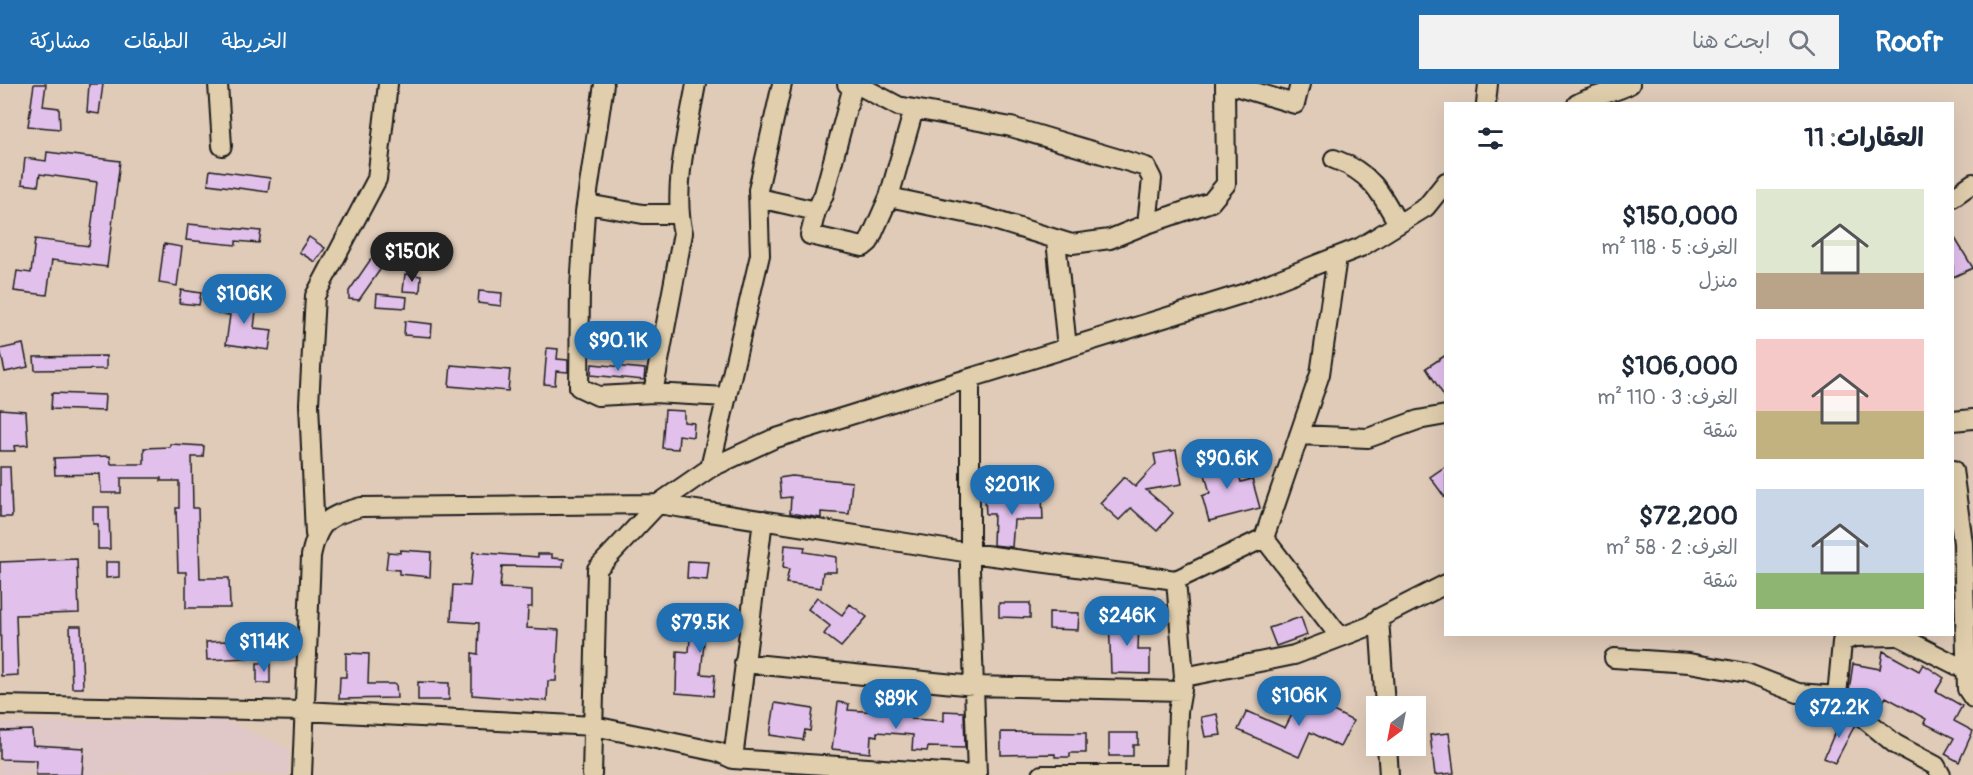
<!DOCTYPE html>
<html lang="ar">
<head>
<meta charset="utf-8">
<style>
  body { margin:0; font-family:Pangolin,"Playpen Sans Arabic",sans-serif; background:#f2f2f3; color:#1f2937; direction:rtl; height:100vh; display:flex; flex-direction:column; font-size:22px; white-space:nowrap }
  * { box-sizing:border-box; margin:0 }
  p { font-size:20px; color:#747a83 }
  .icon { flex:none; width:33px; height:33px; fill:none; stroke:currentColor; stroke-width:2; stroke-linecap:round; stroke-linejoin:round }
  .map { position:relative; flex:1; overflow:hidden; direction:ltr }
  .details { position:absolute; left:1444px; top:18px; width:510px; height:534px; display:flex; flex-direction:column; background:#fff; border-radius:0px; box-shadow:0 6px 24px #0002; direction:rtl }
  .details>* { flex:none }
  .needle { width:39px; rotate:212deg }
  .fabs { position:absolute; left:1366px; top:612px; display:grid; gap:12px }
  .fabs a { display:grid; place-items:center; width:60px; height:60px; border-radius:0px; background:#fff; box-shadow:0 6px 24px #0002; font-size:30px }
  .price { position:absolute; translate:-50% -51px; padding:0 14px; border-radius:21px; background:#1f6fb2; color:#fff; font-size:20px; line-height:39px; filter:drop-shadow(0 2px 3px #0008) }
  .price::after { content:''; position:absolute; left:50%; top:36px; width:18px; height:14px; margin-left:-9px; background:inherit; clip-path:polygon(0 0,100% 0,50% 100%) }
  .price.on { background:#222; color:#fff }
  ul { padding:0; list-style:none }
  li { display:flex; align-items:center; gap:18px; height:150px; padding:0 30px }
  li span { display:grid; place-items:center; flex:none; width:168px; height:120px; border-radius:0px; color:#555 }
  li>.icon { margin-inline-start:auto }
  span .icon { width:72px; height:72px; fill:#fffc; stroke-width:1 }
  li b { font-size:26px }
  h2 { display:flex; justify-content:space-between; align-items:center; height:72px; padding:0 30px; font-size:26px }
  header { display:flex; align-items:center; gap:36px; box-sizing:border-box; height:84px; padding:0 30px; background:#1f6fb2; color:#fff }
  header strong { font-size:28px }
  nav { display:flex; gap:33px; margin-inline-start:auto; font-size:21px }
  .search { width:420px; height:54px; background:#f2f2f3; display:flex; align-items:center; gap:15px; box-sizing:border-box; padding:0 21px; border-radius:0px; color:#747a83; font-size:22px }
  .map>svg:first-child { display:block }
  .built { fill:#e1c8c8 }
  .building { fill:#e2c0ec; stroke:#1c1c1c; stroke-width:1.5 }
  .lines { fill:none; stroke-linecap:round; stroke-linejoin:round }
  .minor-casing { stroke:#1c1c1c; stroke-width:22 }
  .minor { stroke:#e0ceac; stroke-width:18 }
</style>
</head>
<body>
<header>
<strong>Roofr</strong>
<div class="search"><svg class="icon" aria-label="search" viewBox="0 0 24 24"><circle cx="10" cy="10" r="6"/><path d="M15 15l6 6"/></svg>ابحث هنا</div>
<nav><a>الخريطة</a><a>الطبقات</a><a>مشاركة</a></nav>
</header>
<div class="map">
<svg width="1973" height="691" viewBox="0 0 1973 691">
  <rect width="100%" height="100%" fill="#e0cbb9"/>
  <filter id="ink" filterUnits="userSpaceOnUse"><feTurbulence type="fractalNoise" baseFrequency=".0167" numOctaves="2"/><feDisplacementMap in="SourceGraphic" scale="12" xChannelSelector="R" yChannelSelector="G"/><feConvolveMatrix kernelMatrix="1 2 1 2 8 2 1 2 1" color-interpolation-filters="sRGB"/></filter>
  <g filter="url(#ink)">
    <path class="built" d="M224,636l66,29 -2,26h-288v-52z"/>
    <path class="building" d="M34,0h12l-3,22 16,2 1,21 -32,-3z
      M89,0h14l-4,30 -12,-2z
      M47,68l73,9 -13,106 -55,-7 -5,35 -33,-4 3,-20 14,2 4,-34 54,7 8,-64 -57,-8 -2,12 -16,-2 3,-26 21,3z
      M210,86l60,8 -2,14 -60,-8z
      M188,140l73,7 -2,12 -23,-2v4l-50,-5z
      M1953,151l20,33 -20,9z
      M309,153l16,11 -10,14 -16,-10z
      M164,160l18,3 -5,39 -18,-3z
      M375,169l14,4 -30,43 -10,-1v-8z
      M405,190l16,2 -1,16 -17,-1z
      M181,206l20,3 -2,12 -20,-2z
      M479,207l23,2 -1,13 -23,-3z
      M377,210l30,3 -1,11 -30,-2z
      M220,214l37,4 -3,26 18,2 -3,20 -43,-6 4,-29 -12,-1z
      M405,237l27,3 -1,13 -27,-2z
      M23,260l5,23 -23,5 -5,-23z
      M547,264l11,1 -1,10 11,1v12l-12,-1 -1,14 -11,-1z
      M1446,271v44l-20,-31z
      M106,272v13l-71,1 -1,-13z
      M592,280l53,5 -1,11 -53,-5z
      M451,281l59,5 -2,21 -59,-5z
      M52,309l53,2 -1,16 -53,-2z
      M0,325l26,2 2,34 -14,1 1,5h-15z
      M665,326l19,1v11l10,1 -1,14 -14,-2 -1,14 -16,-1z
      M170,360l34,2 -1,11h-11l1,51h5l2,70h29l1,30h-44v-36h-8l-2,-64h3v-27h-18v-3h-40v15h-20l-1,-19 -45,1 -1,-17 56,-2 1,8h33v-16l26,-1z
      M1176,366l6,34 -36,6 27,23 -16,18 -26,-23 -12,12 -19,-17 24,-26 11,10 21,-23 -2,-10z
      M1233,370l8,28 11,-3 8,29 -51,13 -7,-25 8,-3 -8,-30z
      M1446,382v33l-16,-22z
      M0,383h10l2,50h-12z
      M792,392l60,6 -3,32 -28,-2v6l-31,-5 1,-16 -10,1 -2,-20z
      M1042,413l1,23h-29l-2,27 -19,-2 1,-31h-8l-1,-16z
      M93,423h16l1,42h-12v-25h-5z
      M785,461l20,2 -1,5 32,5v15h-13l-2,16 -35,-5 3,-14 -6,-1z
      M400,466l31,2 -1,25 -31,-3v-4l-13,-1 2,-17 12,1z
      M473,468l65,5v-3h14v4l12,1 -1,8 -61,-1 -2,22 32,2v17h-4l-1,21 32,2 -3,51h-8l-1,20 -75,-6v-42l6,1 1,-31 -28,-2 2,-36 17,1z
      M77,475l2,54 -63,2 2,60 -17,1 -1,-114z
      M688,477l21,1 -2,18 -20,-2z
      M106,478h13v15l-13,1z
      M817,513l25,18 8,-11 17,13 -26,30 -17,-13 6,-8 -22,-17z
      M999,519h31v15l-31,-1z
      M692,528l41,3 -2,20 -26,-3 -4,42 14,1 -2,21 -37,-3 1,-42 12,1z
      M1049,528l30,1 -1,17 -29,-1z
      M1109,532l30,1 -1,33h12v24l-39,-1z
      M1301,533l6,18 -31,11 -7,-18z
      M70,542h11l2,62h-11z
      M266,555l1,18 -60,3 -1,-18z
      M1883,567l36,20 4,-7 21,14 -8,13 26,15 -8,15 19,10 -14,31 -14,-8 9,-16 -30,-15 2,-4 -40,-22 -10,16 -27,-22 4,-27 27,5z
      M346,569l23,1 -1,30h28l1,14 -58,1 1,-22h6z
      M257,579h13v20h-13z
      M418,598l31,1v17h-31z
      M1302,611l51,26 -13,26 -30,-15 -11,25 -61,-27 9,-19 38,17z
      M838,618l11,2 -1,6 63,4v5l33,2v-10l20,1 1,36 -37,-1 -1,4 -15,-1 1,-15 -36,-3v4l-6,-1 -1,18 -38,-4z
      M775,619l38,6 -3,22 -5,-1 -2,10 -33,-5z
      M1217,630l4,21 -16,2 -4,-20z
      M1842,631l13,10 -20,38 -11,-5z
      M32,646l1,15 51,3 -2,27h-46l1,-14 -3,-1 -34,-1v-28z
      M1001,648l85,1v20h-16v4h-15v-3l-54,1z
      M1109,649h29v12h-5v11h-24z
      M1449,649l5,40 -19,2 -5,-40z"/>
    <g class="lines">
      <defs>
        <path id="minor" d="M218,0l4,62
          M604,0l-19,128 -5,76 -1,99 19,9 55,-3 30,-160c-11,-44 5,-104 13,-149
          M847,0l15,3 36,19 113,21 135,40 6,12 -5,45 -37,15 -38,5 -88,-27 -95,-20
          M1228,0l67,20 5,-20
          M853,2l-29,108 -8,17 -6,24 53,12 6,-5 20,-45 25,-88
          M1486,20l2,-20
          M1577,20c17,-10 37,-10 53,-20
          M1334,75c36,13 47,33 64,65
          M1953,113l20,-14
          M759,114l57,13
          M587,120l56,10h35
          M1147,140l64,-22 15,-18 -1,-100
          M1056,156l11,108
          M970,294v192l7,205
          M653,309l74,4
          M1953,337l20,-2
          M1299,351l69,3 50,-18 28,-5
          M710,384l50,-213 -2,-65 24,-106
          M1953,386l10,73 4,146 6,9
          M315,450l-6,-130 6,-108 62,-117 11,-95
          M1264,454l56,-164 17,-117
          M1379,534l6,88
          M1895,550l71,36
          M1614,574l75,5 57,10 52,20 39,3 58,48 41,22 5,9
          M744,579l230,23 208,5
          M1184,593l110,-22 76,-29 9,-8 67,-34
          M1837,612l5,-54 12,-5 42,-1
          M0,621l304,6 290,15 124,26 15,7 241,16
          M1387,662l2,29
          M733,675l30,-239
          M302,691l9,-219c7,-35 17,-40 50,-49l297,-3 312,49 206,27 88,-42 76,99
          M592,691l5,-206 61,-65 52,-36 63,-29 469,-145 119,-47 65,-40 20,-25
          M1042,691h134
          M1176,691l2,-63 6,-35 -8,-97"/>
      </defs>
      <use href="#minor" class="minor-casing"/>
      <use href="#minor" class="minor"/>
    </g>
  </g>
</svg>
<div class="fabs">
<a><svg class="needle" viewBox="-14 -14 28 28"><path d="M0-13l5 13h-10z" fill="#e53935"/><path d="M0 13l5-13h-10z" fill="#747a83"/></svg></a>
</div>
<b class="price on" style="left:412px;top:199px">$150K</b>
<b class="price" style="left:244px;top:241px">$106K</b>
<b class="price" style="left:618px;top:288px">$90.1K</b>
<b class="price" style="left:1227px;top:406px">$90.6K</b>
<b class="price" style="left:1012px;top:432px">$201K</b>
<b class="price" style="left:1127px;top:563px">$246K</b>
<b class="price" style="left:700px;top:570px">$79.5K</b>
<b class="price" style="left:264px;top:589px">$114K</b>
<b class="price" style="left:1299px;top:643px">$106K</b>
<b class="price" style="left:896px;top:646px">$89K</b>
<b class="price" style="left:1839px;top:655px">$72.2K</b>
<section class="details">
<h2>العقارات: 11<svg class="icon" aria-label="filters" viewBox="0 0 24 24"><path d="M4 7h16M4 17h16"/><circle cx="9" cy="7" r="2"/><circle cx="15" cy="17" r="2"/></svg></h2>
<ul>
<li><span style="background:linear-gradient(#dfe7d0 70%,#b9a48a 0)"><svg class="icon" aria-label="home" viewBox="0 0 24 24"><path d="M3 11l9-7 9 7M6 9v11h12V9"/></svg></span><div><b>$150,000</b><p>الغرف: 5 · 118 m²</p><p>منزل</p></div></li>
<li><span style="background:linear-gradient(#f6c9c9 60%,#c2b280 0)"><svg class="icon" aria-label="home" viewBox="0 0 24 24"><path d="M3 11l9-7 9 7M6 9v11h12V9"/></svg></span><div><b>$106,000</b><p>الغرف: 3 · 110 m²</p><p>شقة</p></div></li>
<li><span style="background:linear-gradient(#c9d6e8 70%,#8fb573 0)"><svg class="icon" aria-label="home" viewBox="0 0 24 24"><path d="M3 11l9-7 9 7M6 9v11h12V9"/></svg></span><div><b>$72,200</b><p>الغرف: 2 · 58 m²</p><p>شقة</p></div></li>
</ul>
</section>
</div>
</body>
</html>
